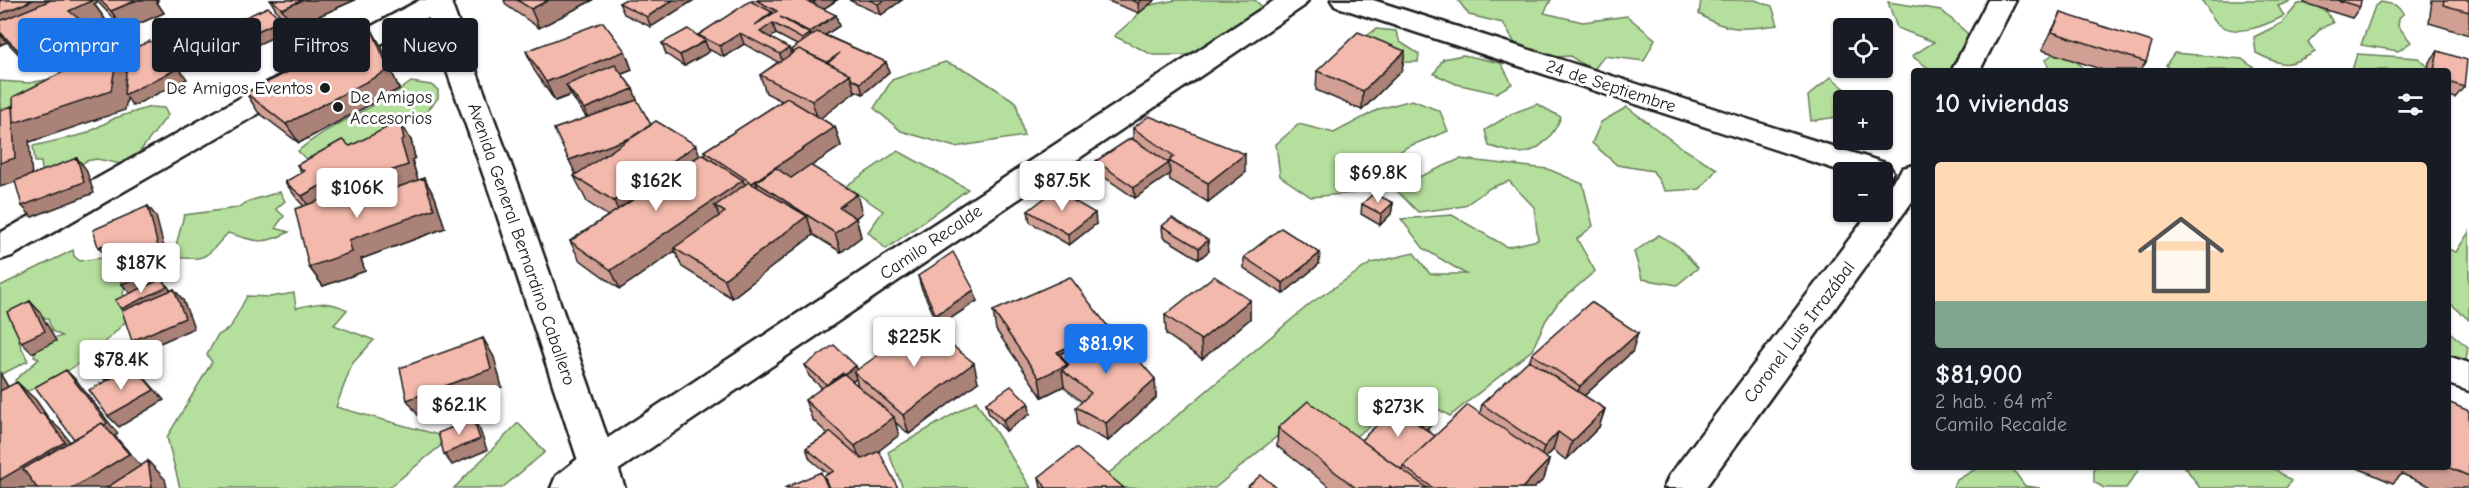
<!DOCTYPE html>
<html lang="es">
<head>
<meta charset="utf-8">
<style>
  body { margin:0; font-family:"Comic Neue",sans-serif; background:#242831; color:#f1f3f6; height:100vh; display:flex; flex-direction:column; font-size:22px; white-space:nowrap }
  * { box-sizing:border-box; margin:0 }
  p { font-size:20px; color:#9ea1a6 }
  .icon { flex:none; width:33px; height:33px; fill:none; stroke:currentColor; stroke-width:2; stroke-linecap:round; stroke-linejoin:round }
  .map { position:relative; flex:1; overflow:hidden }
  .sheet { position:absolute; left:1911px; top:68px; width:540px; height:402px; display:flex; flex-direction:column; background:#171b24; border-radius:6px; box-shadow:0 2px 4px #0004 }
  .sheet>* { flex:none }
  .banner { position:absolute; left:18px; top:18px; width:570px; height:54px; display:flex; gap:12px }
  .buttons { position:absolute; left:1833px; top:18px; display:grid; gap:12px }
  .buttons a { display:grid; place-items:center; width:60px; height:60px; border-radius:6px; background:#171b24; box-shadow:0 2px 4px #0004; font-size:30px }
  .price { position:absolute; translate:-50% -51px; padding:0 14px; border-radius:6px; background:#fff; color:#222; font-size:20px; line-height:39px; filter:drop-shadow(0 2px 3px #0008) }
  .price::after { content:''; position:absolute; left:50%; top:36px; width:18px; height:14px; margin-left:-9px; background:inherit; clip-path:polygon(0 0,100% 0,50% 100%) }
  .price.current { background:#1a73e8; color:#fff }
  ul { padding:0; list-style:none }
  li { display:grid; align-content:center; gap:12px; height:318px; padding:0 24px }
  li span { display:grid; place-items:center; height:186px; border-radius:6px; color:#555 }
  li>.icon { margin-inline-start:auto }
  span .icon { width:108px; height:108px; fill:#fffc; stroke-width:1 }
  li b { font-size:26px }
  h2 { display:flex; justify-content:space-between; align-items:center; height:72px; padding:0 24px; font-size:26px }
  .pill { padding:0 21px; border-radius:6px; background:#171b24; box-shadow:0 2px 4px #0004; font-size:21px; line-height:54px }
  .pill.current { background:#1a73e8; color:#fff }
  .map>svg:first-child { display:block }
  .green { fill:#b5df9c; stroke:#687e5c; stroke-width:1.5 }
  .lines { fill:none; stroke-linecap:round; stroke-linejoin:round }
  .minor-casing { stroke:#1c1c1c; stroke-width:5 }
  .major-casing { stroke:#1c1c1c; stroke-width:5 }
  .minor { fill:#fff; fill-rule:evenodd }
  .major { fill:#fff; fill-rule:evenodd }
  .wall { fill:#d19f94; stroke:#1c1c1c; stroke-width:1.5; fill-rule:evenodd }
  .shaded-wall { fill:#aa8278; stroke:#1c1c1c; stroke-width:1.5 }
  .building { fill:#f3b9ac; stroke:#1c1c1c; stroke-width:1.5 }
  .poi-dot { fill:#1c1c1c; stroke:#fff; stroke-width:2 }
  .labels { text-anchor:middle; stroke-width:6; stroke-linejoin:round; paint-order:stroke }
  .street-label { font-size:18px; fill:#1c1c1c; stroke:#fff }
  .poi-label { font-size:18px; fill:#1c1c1c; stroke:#fff; text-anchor:end }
</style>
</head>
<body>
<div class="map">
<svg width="2469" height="488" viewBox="0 0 2469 488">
  <rect width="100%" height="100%" fill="#fff"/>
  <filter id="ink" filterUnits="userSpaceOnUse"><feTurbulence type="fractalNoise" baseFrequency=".0167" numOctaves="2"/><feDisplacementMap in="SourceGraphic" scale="12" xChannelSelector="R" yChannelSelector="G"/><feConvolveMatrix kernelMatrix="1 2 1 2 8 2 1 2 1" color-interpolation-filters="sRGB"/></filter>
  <g filter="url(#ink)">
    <path class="green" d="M1176,0h79l9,9 -53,46h-58l-39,-19 22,-19 5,-10z
      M1458,0h93l-7,13 39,9 44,-6 28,23 -11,22 -40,-5 -11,15 -23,-15 -42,3 -14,-17 -11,-19 -34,-8z
      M1701,0h54l17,6 6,19c-34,4 -49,8 -79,-11z
      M2201,0h93l-16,6 6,10c-18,9 -48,23 -67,7 -5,-5 -10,-17 -16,-23z
      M1888,2l53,8 26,23 16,23 -14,14h-38l-19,-14 22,-14 -37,-14z
      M2381,2l14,3 9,8 -5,5 -1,8 13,16 -13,9 -37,-6 14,-39z
      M2311,3l16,9 6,11 -12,5 -13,14 7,10c-26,15 -32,15 -59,1l-2,-16 28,-14 16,-19z
      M1376,29l20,2 4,11 19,12 -1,8h-24l-31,-23z
      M2174,53l68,6 15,11h-87l-4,-5z
      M2053,54c12,1 25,5 30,16h-33l-5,-10z
      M2357,54l61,4 14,12h-80z
      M1463,55l38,8 11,21 -16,9 -40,-9 -22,-10 9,-15z
      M945,62l25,10 46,30 8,34 -69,11 -54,-16 -27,-23 18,-28z
      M61,77l-61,48v-44l29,2z
      M1831,77l23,19 -1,4h-9l-1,16 -32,5 -3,-25z
      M411,82l20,3 7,5v8l-18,22 -38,9 -16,16 -47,15 -14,-2 -7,-7c33,-29 78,-42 113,-69z
      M1412,100l28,11 8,20 -41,16 -9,6 -10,30 -35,10 -42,4 -31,-21 -4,-32 23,-20 35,9 45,-24z
      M1537,104l24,13c-7,17 -21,36 -42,36 -9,0 -21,-5 -30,-7l-4,-16 26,-16z
      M150,107l14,1 4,7 -30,39 -17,10 -24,-5 -11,2 -11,8 -32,8 -2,-15h-6l-2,-16 52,-12 30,-16z
      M1627,107l52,39 38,23 -17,20 -35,2 -12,-20 -36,-6 -25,-22 9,-21z
      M898,151l70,38 -82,60 -18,-17 15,-21 -37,-25z
      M1460,159l88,10 35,15 10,42 -16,13 18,32 -37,32 -12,17 -14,30 -82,66 -36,-21 -68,48 -41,-30 -90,75h-98l-15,-9 209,-176 60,-40 43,-10 16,21h36l-42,-25 -23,-30 51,-4 55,32 31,-7 -4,-33 -25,-26 -19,7 -26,18 -46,6 -24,-24z
      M280,192l5,9 -9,8 8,7 -9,12 14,4c-28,14 -33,9 -61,1 -23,24 -19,28 -55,24l11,-42 53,-7 12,-7z
      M2469,232v88l-21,-19v-52l8,3z
      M1659,235l19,11 20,22 -21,17 -35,-6 -8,-27z
      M73,250l1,6 6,5 21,-3 5,6 11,-3 13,12c-8,18 -10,29 -4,48 -28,30 -68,63 -109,73l-2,-14 24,-21 -5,-3c4,-14 16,-16 28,-20l-10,-5 -4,-12 -26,-13 2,18 -5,18 9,19 -26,13 -2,-2v-86z
      M294,293l2,15c20,-5 33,-8 51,2l-13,15 40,15 -22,24 -16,43 114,31 -61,50h-209l-13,-51 45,-75 -5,-7 10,-19 13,-8 17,-32 23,1z
      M2448,331l20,16 -2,14 -18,-3z
      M976,401l55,87h-128l-15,-36z
      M518,423l27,29 -43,36h-48z
      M1979,467h32l14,19 15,2h-87l4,-8z
      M2094,467h43l2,3 -13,18h-22l-10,-6z
      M2185,467h87l19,14 -5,7h-86z"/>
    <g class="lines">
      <defs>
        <path id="minor" d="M420,0h34l-4,6 -104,57 -10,3 -10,-3 -4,-6 4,-6z
          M1275,0h33l-4,6 -693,469 -14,13h-46l5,-12 29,-23z
          M1331,0h42l515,164 5,8 -5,8 -6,1v-9h-38l-509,-166z
          M1988,0h28l-36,70h-28z
          M291,73l10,2 5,7 -5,7 -289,167 -12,4v-27l281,-158z
          M1914,165v34l-209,289h-41l5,-12 201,-264h12v-17l21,-27z
          M2448,356l21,7v28l-21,-7z"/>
        <path id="major" d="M422,0h28l72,194 103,294h-38l-97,-294z"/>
      </defs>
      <use href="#minor" class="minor-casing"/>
      <use href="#major" class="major-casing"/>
      <use href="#minor" class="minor"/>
      <use href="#major" class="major"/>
    </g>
    <path class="wall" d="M0,0h159l-3,1 8,12 -40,17 -26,-28 -4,2 11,15 -18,9 10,13 -64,28 -26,-27 -7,3z
      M270,0h85l-61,27 -16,-14z
      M504,0h89l-54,28 -33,-23z
      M694,0l-43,27 -27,-13 -5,-11z
      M752,0h85l-14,9 16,17 -14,9 61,27 3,10 -26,22 -9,-4 1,2 -35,26 15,9 6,19 -30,20 51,47 -6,5 5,19 -20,15 -29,-18 1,1 -81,63 -50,-31 -7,-16 -55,38 -41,-30 -9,-18 38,-25 -21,-14 -13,-26 2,-2 -22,-45 33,-11 -16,-23 -16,6 -21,-31 -8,-19h99l7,19 -10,4 11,15 4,11 14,25 49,30 6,2 -2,-6 78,-50 -16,-8 -6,-18 18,-13 -34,-18 -20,13 -16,-8 1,3 -25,14 -18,-12 -4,-11 36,-7v-1l55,-32zM776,34l21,11 -6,5 1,3 -1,1 -21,-16z
      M849,0h53l-21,15z
      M1105,0h50l-16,13z
      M2305,0h56l-1,7 -8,11 -48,-15z
      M2432,0h37v35l-40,-12z
      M2061,13l85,49 -5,8h-38l-61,-20z
      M289,30l-74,34 -14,-14 -7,-10z
      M372,30l10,18 17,41 -100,54 -41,-31 -12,-19z
      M1405,51l-3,19 -40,40 -46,-20 1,-19z
      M2438,51l26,36 -9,11 -7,-2v-26h-20l1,-8z
      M1133,128l112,45 -37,29 -38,-22 -1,-8 1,2 -35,24 -38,-26 -1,-11 37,-21z
      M411,140l4,18 -3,2 6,21 17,16 10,31 -84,31 4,12 -42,15 -14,-19 -5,-61 -6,-6 -13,-18 17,-9 -5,-8 53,-19zM350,195l5,8 -12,4 -4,-6z
      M1393,203l-2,11 -11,11 -19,-11 1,-10z
      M1028,211l68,13 -27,21 -39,-23z
      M1162,226l47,25 -10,8 -36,-22z
      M1244,257l75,7 -36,30 -39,-26z
      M918,276l59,25 -38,25 -18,-39z
      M1250,300v19l-48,40 -36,-25 -1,-19z
      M993,311l117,19 45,49 1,19 -48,43 -30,-16 -2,-18 6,-5 -17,-14 -1,-2 -22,11 -46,-67z
      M1632,352l-48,44 21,13 -6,18 -33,33 -13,-10 -8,8 4,2 -5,19 -10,9h-203l-54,-42 1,-18 83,12 37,-30v-2l38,4 -2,10 -7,8 8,6 45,-23 2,-9 48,-44 2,-6z
      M805,365l51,1 1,4 121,12 -69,52 -14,-12 4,13 -22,17 21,36h-69l-5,-12 4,-2 -18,-15 -4,-11 22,-14 -16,-15 -7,-19 17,-12 -13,-12zM856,379l2,7 -6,-5z
      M986,403l44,11 -24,17 -17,-17z
      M2469,411v77h-35l-32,-14 -9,9 -40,-17h95z
      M1039,477l85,11h-83z"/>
    <path class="shaded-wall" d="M33,0h63l2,2 -4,2 11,15 -18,9 10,13 -64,28 -15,-19 -18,-18v-18z
      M137,0h22l-3,1 8,12 -40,17 -13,-19z
      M303,0h52l-61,27 -12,-18z
      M549,0h44l-54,28 -8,-19z
      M673,0h21l-43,27 -4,-10z
      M817,0h20l-20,13 -3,-11z
      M884,0h18l-21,15 -3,-11z
      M1142,0h13l-16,13 -1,-10z
      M772,12l3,11 -2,1 3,10 -13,9 -8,-18z
      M836,15l3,11 -26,17 -3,-11z
      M282,20l7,10 -74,34 -7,-11z
      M372,30l10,18 17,41 -100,54 -13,-19z
      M740,33l4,11 -20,13 -4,-11z
      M0,34l7,8 -7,3z
      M810,34l3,11 -8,5 -3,-11z
      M705,41l4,11 -25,14 -4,-11z
      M119,44l13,19 47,5 8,11 -54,27 -6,-8 -2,12 -95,32 -1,-2 3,37 -32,10v-24l12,-57 11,14z
      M789,48l3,11 -9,6 -3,-11z
      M625,51l7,19 -59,24 -7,-9 5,10 -16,6 -9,-19z
      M1405,51l-3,19 -40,40 1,-19z
      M886,62l3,10 -26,22 -3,-11z
      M850,74l5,18 -37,28 -6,-19z
      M633,89l4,11 -48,20 -5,-11z
      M400,121l11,19 4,18 -3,2 7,24 -62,21 -7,-10 -11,6 9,13 -34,1 -12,-19 99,-55z
      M835,127l6,19 -69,46 -16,-10 6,17 -4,2 -6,-18z
      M654,129l-76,50 -9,-19z
      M696,145l10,27 -80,56 -12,-27z
      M1245,154v19l-37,29v-19z
      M77,158l9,11 8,24 -62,24 -10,-11z
      M1169,163l1,11 -35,24 -1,-11z
      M424,178l11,19 10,31 -84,31 4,12 -42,15 -14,-19 40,-27z
      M743,180l7,19 -25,13 -10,-6 6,14 -47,28 1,3 -55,38 -9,-19z
      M857,194l5,19 -18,13 -5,-19z
      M1393,203l-2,11 -11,11 1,-11z
      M148,206l8,10 16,62 -8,3 12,17 -46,22 -9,-11 10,-14 -9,-11z
      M1095,213l1,11 -27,21 -1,-11z
      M807,216l6,19 -81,63 -8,-19z
      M856,218l5,19 -20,15 -6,-19z
      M1208,240l1,11 -10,8v-11z
      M110,243l9,11 -11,4 -10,-11z
      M1320,253l-1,11 -36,30v-11z
      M174,289l9,11 11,28 -52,23 -10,-10z
      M974,290l3,11 -38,25 -3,-11z
      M1250,300v19l-48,40 -1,-19z
      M30,301l10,11 16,29 -24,12 -11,-11z
      M1109,328l2,19 -42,18 -9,-11 2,13 5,-2 1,10 -6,-5 2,16 -22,11 -3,-19 18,-26z
      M1638,333l-6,19 -58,53 6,-19z
      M483,338l11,19 8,30 -82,31 -13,-18z
      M125,345l23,27 -6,3 22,25 -45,27 -11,-11 7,-26 -10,-10z
      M974,363l4,19 -69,52 -6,-19z
      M856,366l3,10 -5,-4 2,7 -25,17 -4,-10z
      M66,370l11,11 41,53 -3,2 32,37 -25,15h-49l31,-63z
      M0,373l11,19 -11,5z
      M1155,379l1,19 -48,43 -2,-18z
      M17,382l19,18 13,19 13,12 22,30 -46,27h-38v-8l40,-66z
      M1029,403l1,11 -24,17 -3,-11z
      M1605,409l-6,18 -33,33 6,-18z
      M1436,412l-2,10 -13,13 1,-10z
      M894,417l5,18 -37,29 -7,-18z
      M473,419l7,11 7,20 -35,15 -8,-11z
      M1558,432l-5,18 -14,15 5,-18z
      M1549,460l-5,19 -10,9h-12z
      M148,461l17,18 2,9h-15z"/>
    <path class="building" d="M0,0h33l-33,14z
      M51,0h40v1l-22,10 14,11 -65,28 -18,-18v-11z
      M100,0h37l-26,11z
      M272,0h31l-21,9z
      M517,0h32l-18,9z
      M624,0h49l-26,17 -28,-14z
      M756,0h49l31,15 -26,17 -30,-15 30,17 -8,5 -29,-16 -13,9 29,16 -9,6 -40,-21 -20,13 -22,-11 52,-34 22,11 -17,13 22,-14z
      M807,0h10l-3,2z
      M869,0h15l-6,4z
      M1131,0h11l-4,3z
      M2337,0h24l-1,7z
      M2444,0h25v12l-26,-7z
      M268,7l14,13 -74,33 -14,-13z
      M2061,13l91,29 -6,20 -94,-30z
      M603,22l22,29 -79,31 -20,-31z
      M688,29l17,12 -25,14 -18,-12z
      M372,30l17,40 -103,54 -40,-31z
      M817,32l69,30 -26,21 -8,-4 -2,-5 -22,-11 12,-10 -13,9 -28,-13 -5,3 -3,-2z
      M1358,32l47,19 -42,40 -46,-20z
      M150,41l29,27 -55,27 4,-44z
      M119,44l-8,47 -97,32 -1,-26z
      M799,49l51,25 -38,27 -52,-26z
      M2438,51l29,9 -3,27 -16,-5v-12h-14z
      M615,65l18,24 -49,20 -18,-24z
      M787,98l48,29 -83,56 -48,-32z
      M637,100l14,25 -18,12 -64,23 -15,-31z
      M12,106l3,52 -15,5v-53z
      M1149,116l96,38 -37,29 -39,-22 5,-5 -41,-28z
      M400,121l4,18 -3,2 7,24 -63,21 -4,-12 -39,22 -17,-14 19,-11 -7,-6 45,-25 8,6z
      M656,121l40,24 -82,56 -40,-25z
      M1131,138l38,25 -35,24 -38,-26z
      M702,154l41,26 -132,90 -41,-29z
      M77,158l7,24 -62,24 -7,-25z
      M810,165l47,29 -18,13 17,11 -21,15 -79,-51 20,-14 15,10z
      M424,178l10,31 -85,31 3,12 -43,15 -14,-58 40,-14 4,13z
      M749,182l58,34 -83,63 -50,-31 51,-36 -10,-6z
      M1055,190l40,23 -27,21 -40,-23z
      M1374,193l19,10 -12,11 -19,-10z
      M148,206l15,61 -41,17 -12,-41 -12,4 -5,-17z
      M1172,218l36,22 -9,8 -37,-22z
      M1281,228l39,25 -37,30 -39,-26z
      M953,252l21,38 -38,25 -18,-39z
      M1214,276l36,24 -49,40 -36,-25z
      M1070,277l39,51 -52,24 10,13 -28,13 -46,-67z
      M162,279l5,8 -46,22 -6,-9z
      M174,289l11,29 -53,23 -10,-30z
      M30,301l15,30 -24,11 -14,-30z
      M1591,302l47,31 -58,53 -48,-32z
      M924,323l50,40 -71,52 -49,-43z
      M1112,329l43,50 -49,44 -30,-16 15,-14 -29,-23 7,-5 -9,-11z
      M483,338l8,31 -84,31 -7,-32z
      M125,345l13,16 -33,19 -13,-17z
      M834,345l22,21 -29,19 -22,-20z
      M1529,360l76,49 -33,33 -14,-10 -14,15 -62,-43z
      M134,366l20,24 -46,26 -19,-26z
      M66,370l41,53 -2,2 -3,-2 -28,16 -39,-52z
      M843,373l51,44 -39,29 -50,-46z
      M17,382l23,32 3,-1 22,29 -65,38v-89z
      M1011,386l18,17 -26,17 -17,-17z
      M1413,395l23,17 -14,13 -24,-17z
      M1308,401l119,87h-34l-3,-2 -1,2h-33l-78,-60z
      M2448,402l21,9v65l-24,-10h3z
      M1468,405l81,55 -27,28h-89l-30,-22z
      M1395,408l40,28 -32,30 -1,4 -41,-30z
      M473,419l7,20 -36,15 -6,-21z
      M102,423l27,31 -56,34h-36l-14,-19z
      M831,432l31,27 17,-8 19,37h-69l-5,-12 10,-5 -28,-23z
      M1076,448l48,40h-78l-7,-11z
      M148,461l4,27h-46z
      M821,472l7,16h-44z
      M1261,475l16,13h-31z"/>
  </g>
  <g class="poi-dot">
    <circle cx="325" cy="88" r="6"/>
    <circle cx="338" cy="107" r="6"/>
  </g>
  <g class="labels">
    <g class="street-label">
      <text transform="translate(1611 86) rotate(18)" y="6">24 de Septiembre</text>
      <text transform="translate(931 242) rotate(-34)" y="6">Camilo Recalde</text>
      <text transform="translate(522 244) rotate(71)" y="6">Avenida General Bernardino Caballero</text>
      <text transform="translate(1799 332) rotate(-53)" y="6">Coronel Luis Irrazábal</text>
    </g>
    <g class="poi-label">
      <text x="313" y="94">De Amigos Eventos</text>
      <text x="350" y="103" text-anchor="start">De Amigos<tspan x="350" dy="21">Accesorios</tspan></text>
    </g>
  </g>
</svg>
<div class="buttons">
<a><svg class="icon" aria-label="locate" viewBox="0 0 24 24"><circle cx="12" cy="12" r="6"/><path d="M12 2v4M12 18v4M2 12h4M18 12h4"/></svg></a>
<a>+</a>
<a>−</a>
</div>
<b class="price" style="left:1378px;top:204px">$69.8K</b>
<b class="price" style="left:656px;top:212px">$162K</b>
<b class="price" style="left:1062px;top:212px">$87.5K</b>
<b class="price" style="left:357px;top:219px">$106K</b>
<b class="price" style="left:141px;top:294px">$187K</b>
<b class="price" style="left:914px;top:368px">$225K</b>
<b class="price current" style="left:1106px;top:375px">$81.9K</b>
<b class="price" style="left:121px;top:391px">$78.4K</b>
<b class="price" style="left:459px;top:436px">$62.1K</b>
<b class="price" style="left:1398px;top:438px">$273K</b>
<div class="banner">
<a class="pill current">Comprar</a>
<a class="pill">Alquilar</a>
<a class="pill">Filtros</a>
<a class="pill">Nuevo</a>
</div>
<section class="sheet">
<h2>10 viviendas<svg class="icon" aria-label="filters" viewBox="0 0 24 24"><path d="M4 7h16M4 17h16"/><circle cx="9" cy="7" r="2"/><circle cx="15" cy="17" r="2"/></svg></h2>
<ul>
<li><span style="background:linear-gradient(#ffd9b3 75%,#7fa58c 0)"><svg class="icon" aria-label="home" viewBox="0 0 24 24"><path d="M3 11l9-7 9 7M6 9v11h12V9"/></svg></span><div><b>$81,900</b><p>2 hab. · 64 m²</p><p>Camilo Recalde</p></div></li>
</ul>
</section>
</div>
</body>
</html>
